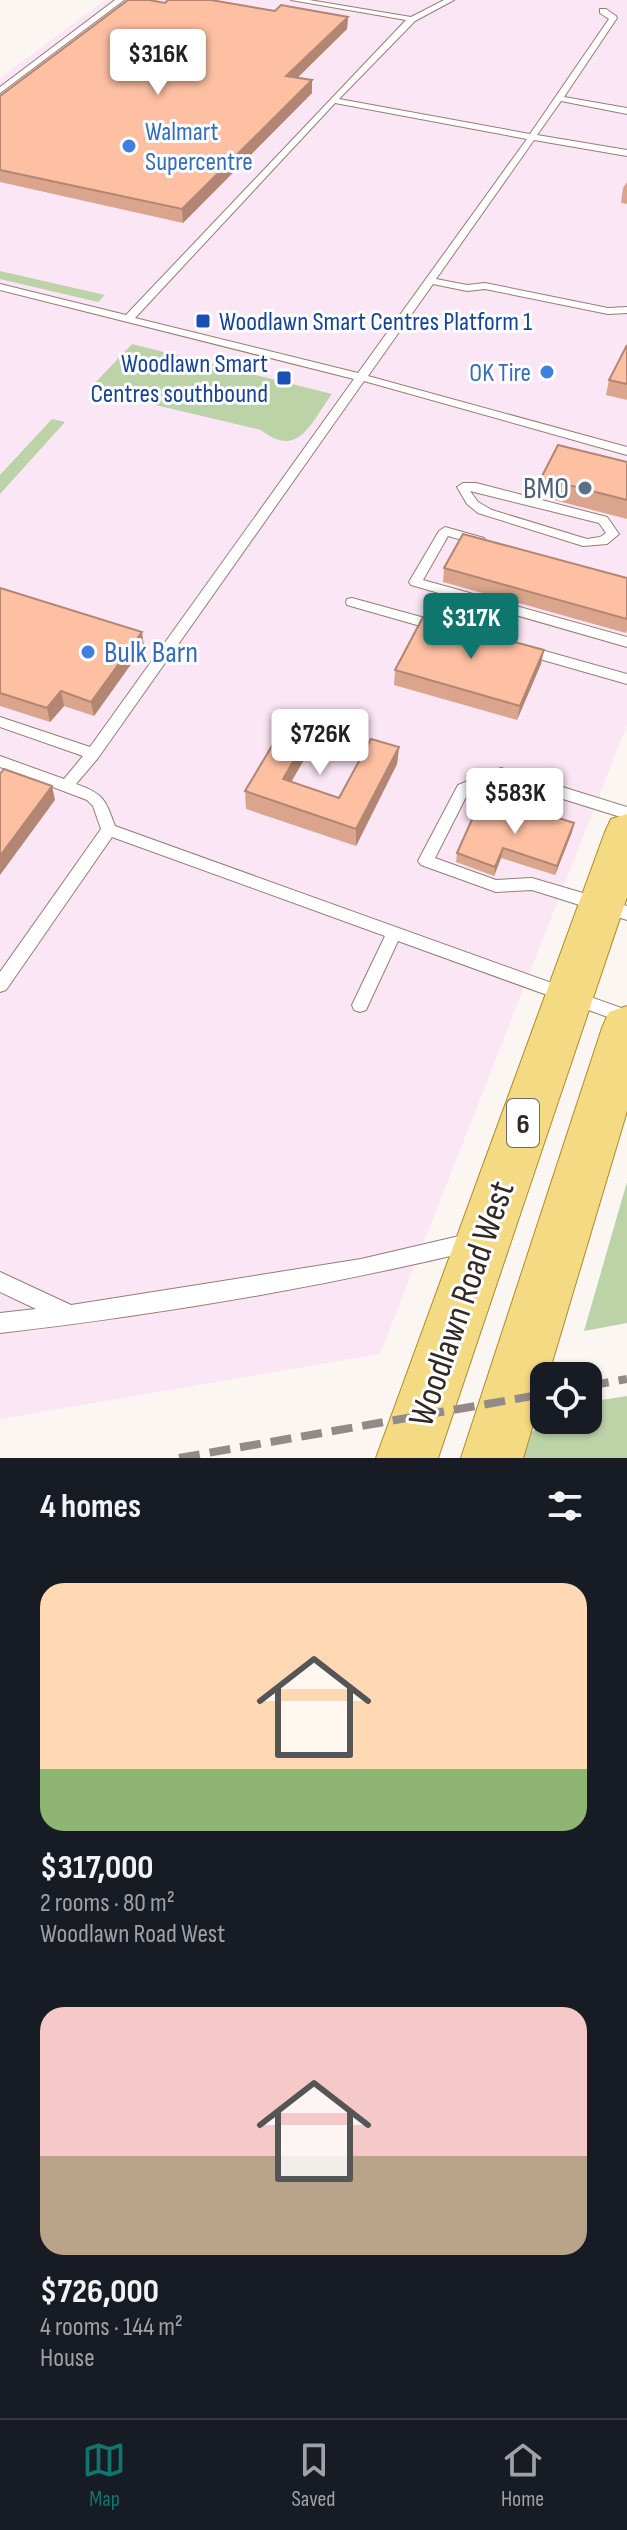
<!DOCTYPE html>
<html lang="en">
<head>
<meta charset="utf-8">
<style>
  body { margin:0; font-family:"Sofia Sans Condensed",sans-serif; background:#20242c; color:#f1f3f6; height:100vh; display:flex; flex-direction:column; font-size:30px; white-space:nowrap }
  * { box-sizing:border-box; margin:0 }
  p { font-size:26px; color:#9ea1a6 }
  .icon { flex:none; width:44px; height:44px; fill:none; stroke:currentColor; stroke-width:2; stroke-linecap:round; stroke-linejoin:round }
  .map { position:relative; height:1458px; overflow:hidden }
  .panel { display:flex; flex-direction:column; background:#171b24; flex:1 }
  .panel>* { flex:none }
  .controls { position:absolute; left:530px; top:1362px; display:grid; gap:16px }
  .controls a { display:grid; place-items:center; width:72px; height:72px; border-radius:16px; background:#171b24; box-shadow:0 2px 6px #0004; font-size:40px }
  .price { position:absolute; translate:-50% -68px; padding:0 18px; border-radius:8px; background:#fff; color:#222; font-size:26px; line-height:52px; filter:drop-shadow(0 2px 4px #0008) }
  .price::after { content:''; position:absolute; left:50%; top:48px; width:24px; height:18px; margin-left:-12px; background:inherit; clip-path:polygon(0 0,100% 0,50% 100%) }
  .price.selected { background:#0f766e; color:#fff }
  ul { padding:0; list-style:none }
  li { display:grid; align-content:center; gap:16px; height:424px; padding:0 40px }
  li span { display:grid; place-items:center; height:248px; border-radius:24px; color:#555 }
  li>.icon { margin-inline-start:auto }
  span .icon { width:144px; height:144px; fill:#fffc; stroke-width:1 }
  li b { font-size:34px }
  h2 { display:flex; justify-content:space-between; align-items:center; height:96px; padding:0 40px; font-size:34px }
  .dock { display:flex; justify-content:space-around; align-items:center; height:112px; border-top:2px solid #363941; background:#171b24; font-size:22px; color:#9ea1a6 }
  .dock a { display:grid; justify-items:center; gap:4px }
  .dock .selected { color:#0f766e }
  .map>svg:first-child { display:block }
  .commercial { fill:#fbe6f5 }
  .green { fill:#bcd2a7 }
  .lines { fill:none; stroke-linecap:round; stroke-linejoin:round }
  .service-casing { stroke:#977d72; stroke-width:2 }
  .primary-casing { stroke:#ab8c2c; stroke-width:2 }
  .service { fill:#fff; fill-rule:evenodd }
  .primary { fill:#f4da83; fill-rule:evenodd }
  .rail { stroke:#928a86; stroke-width:8; stroke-dasharray:21 10; stroke-linecap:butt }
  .wall { fill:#daa58c }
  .shaded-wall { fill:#b28672 }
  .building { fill:#fec0a3; stroke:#b28672; stroke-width:2 }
  .shop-dot { fill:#3f7fe0; stroke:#fff; stroke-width:3 }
  .transit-dot { fill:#1a4fb4; stroke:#fff; stroke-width:3 }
  .service-dot { fill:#5c6f8a; stroke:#fff; stroke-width:3 }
  .labels { text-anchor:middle; stroke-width:6; stroke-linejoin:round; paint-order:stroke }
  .far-shop-label { font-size:26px; fill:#366cbe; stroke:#fff; text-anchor:start }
  .far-transit-label { font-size:26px; fill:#164399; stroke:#fff; text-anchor:start }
  .shield { fill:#fff; stroke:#706966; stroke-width:2 }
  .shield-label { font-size:28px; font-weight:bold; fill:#332924 }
  .service-label { font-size:30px; fill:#4e5e75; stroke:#fff; text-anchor:end }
  .shop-label { font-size:30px; fill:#366cbe; stroke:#fff; text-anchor:start }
  .near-street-label { font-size:36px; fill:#332924; stroke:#fff }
</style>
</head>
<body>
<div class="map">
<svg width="627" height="1458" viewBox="0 0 627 1458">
  <rect width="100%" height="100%" fill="#fcf6f3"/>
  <path class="commercial" d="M105,0h522v725l-247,629 -380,65v-1341z"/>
  <path class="green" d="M0,271l105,24 -7,7 -98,-23z
    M132,344l200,50c-21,28 -33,66 -71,36l-165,-39 -3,-6z
    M52,419l13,3 -65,72v-19z
    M627,1182v141l-43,8z
    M627,1396v62h-108l7,-23 13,-7 5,-11v3h44v-18z"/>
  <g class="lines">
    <defs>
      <path id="service" d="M115,0h9l-124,93v-6z
        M291,0h18l102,17 33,-17h10l-39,21 -76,78 191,35 79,-115 -9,-6v-4h6l10,7 1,2 -53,79 63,11v6l-66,-13 -24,34 90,15v6l-93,-16 -98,139 31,6 18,-2 123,25 19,-1v6l-19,1 -123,-25 -18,2 -34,-7 -65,92 259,71v8l-263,-74 -266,377 -22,26c28,10 29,15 39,42l512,184v14l-229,-83 -32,69 -6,2 -6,-2 -2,-5 33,-69 -273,-99 -106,153 -6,2v-20l101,-143 -8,-23 -6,-6 -87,-33v-11l64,23 19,-23 -83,-29v-10l90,30 264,-368 -354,-89v-6l126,31 280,-295zM335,103l192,36 -169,234 -223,-55z
        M476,483l131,34 12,17 -12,10 -24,2 -105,-33 -11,-9 -10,-17 6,-4zM470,491l129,32 7,10 -6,4 -13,2 -95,-29 -14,-8z
        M445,527l39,11 2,3 -6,4 -32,-9 -25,44 204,57v10l-216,-62 -2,-3 30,-51z
        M352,598l91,25 2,3 -7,5 -91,-26 -1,-3 1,-3z
        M527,646l100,28v10l-105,-30 -2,-3z
        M501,768l126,39v12l-125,-39 -34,13 -33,65 61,22 36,-2 95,28v14l-95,-30 -36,2 -75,-27 -3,-4 40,-76z
        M472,1233l7,2 2,7 -2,7 -7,2c-155,37 -314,64 -472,82v-20l36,-4 -36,-17v-20l71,33 290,-46z"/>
      <path id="primary" d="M627,814v83l-189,561h-62l229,-626 6,-13z
        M627,1006v105l-79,265h-4v12l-21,70h-62l141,-430 7,-16z"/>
    </defs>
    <use href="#service" class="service-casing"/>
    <use href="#primary" class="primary-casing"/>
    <use href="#service" class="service"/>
    <use href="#primary" class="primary"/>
    <path class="rail" d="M588,1386l39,-7
      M179,1458l365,-64"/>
  </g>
  <path class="wall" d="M275,11l73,6 -1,12 -50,49 15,15 -129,130 -183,-41v-86z
    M627,182v22l-6,-1 2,-15z
    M627,345v55l-21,-5 3,-15z
    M627,462v57l-88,-23 2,-18z
    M444,568l183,10v52l-1,3 -183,-51z
    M0,588l144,58 -50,70 -30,-10 -14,16 -50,-16z
    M541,664l-24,56 -123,-35 1,-15z
    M316,722v17l-25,43 48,16 60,-51 -2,17 -41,82 -110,-37 -1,-18z
    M516,818l56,14 -17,43 -54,-17 -7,18 -38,-14 1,-9z"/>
  <path class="shaded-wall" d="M348,17l-1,12 -60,59 -1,-12z
    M312,80v13l-129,130 -1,-14z
    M142,632l2,14 -50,70 -3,-14z
    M544,650l-3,14 -24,56 3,-14z
    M61,691l3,15 -14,16 -3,-14z
    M316,722v17l-33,57v-17z
    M399,747l-2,17 -41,82v-17z
    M52,786l3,14 -55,75v-19z
    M574,823l-2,9 -17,43 2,-9z
    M503,848l-2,10 -7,18 1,-9z"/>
  <path class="building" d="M128,0h21l16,3 3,-3h43l64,11 6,-6 67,12 -62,59 26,4 -130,129 -182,-39v-74z
    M627,345v39l-18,-4z
    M558,445l69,17v38l-86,-22z
    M463,534l164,44v41l-183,-51z
    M0,588l142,44 -51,70 -30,-11 -14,17 -47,-15z
    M423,617l121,33 -24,56 -125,-36z
    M291,714l25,8 -33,57 56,19 32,-59 28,8 -43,82 -111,-38z
    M4,769l48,17 -52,70v-82z
    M478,806l38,12 5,-12 53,17 -17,43 -54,-18 -8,19 -38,-14z"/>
  <g class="shop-dot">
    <circle cx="129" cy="146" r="8"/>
    <circle cx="547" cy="372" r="8"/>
    <circle cx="88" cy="652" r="8"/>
  </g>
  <g class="transit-dot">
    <rect x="195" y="313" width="16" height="16" rx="4"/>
    <rect x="276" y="370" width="16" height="16" rx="4"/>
  </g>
  <circle class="service-dot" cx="585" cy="488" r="8"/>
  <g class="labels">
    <g class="far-shop-label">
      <text x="145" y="140">Walmart<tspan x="145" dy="30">Supercentre</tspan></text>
      <text x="531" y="381" text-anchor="end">OK Tire</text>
    </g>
    <g class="far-transit-label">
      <text x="219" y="330">Woodlawn Smart Centres Platform 1</text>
      <text x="268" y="372" text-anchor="end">Woodlawn Smart<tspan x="268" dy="30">Centres southbound</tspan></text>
    </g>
    <rect class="shield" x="507" y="1099" width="32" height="48" rx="6"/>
    <g class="shield-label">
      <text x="523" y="1133">6</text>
    </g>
    <g class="service-label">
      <text x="569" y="498">BMO</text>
    </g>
    <g class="shop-label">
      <text x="104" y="662">Bulk Barn</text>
    </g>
    <g class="near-street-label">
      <text transform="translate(460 1303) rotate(-71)" y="13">Woodlawn Road West</text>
    </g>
  </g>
</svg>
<div class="controls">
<a><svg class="icon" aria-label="locate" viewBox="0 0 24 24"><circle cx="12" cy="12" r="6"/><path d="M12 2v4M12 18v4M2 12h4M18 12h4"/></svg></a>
</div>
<b class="price" style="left:158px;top:97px">$316K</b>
<b class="price selected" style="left:471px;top:661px">$317K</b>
<b class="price" style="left:320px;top:777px">$726K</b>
<b class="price" style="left:515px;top:836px">$583K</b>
</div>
<section class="panel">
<h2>4 homes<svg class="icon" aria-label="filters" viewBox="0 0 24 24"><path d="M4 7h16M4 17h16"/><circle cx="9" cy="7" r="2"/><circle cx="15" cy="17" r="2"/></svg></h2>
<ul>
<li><span style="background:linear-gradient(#ffd9b3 75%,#8fb573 0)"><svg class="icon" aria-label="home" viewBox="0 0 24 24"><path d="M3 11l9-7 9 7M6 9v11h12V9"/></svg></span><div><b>$317,000</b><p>2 rooms · 80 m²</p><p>Woodlawn Road West</p></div></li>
<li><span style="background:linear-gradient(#f6c9c9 60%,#b9a48a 0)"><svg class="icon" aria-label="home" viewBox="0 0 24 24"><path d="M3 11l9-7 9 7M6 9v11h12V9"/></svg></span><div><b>$726,000</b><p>4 rooms · 144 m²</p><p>House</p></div></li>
</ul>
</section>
<nav class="dock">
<a class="selected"><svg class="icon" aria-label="map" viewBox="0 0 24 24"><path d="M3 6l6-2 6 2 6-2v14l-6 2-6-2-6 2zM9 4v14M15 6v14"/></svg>Map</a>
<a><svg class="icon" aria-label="saved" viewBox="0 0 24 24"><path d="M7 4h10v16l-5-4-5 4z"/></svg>Saved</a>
<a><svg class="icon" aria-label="home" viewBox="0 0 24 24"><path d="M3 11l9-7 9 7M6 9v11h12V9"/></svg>Home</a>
</nav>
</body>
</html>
